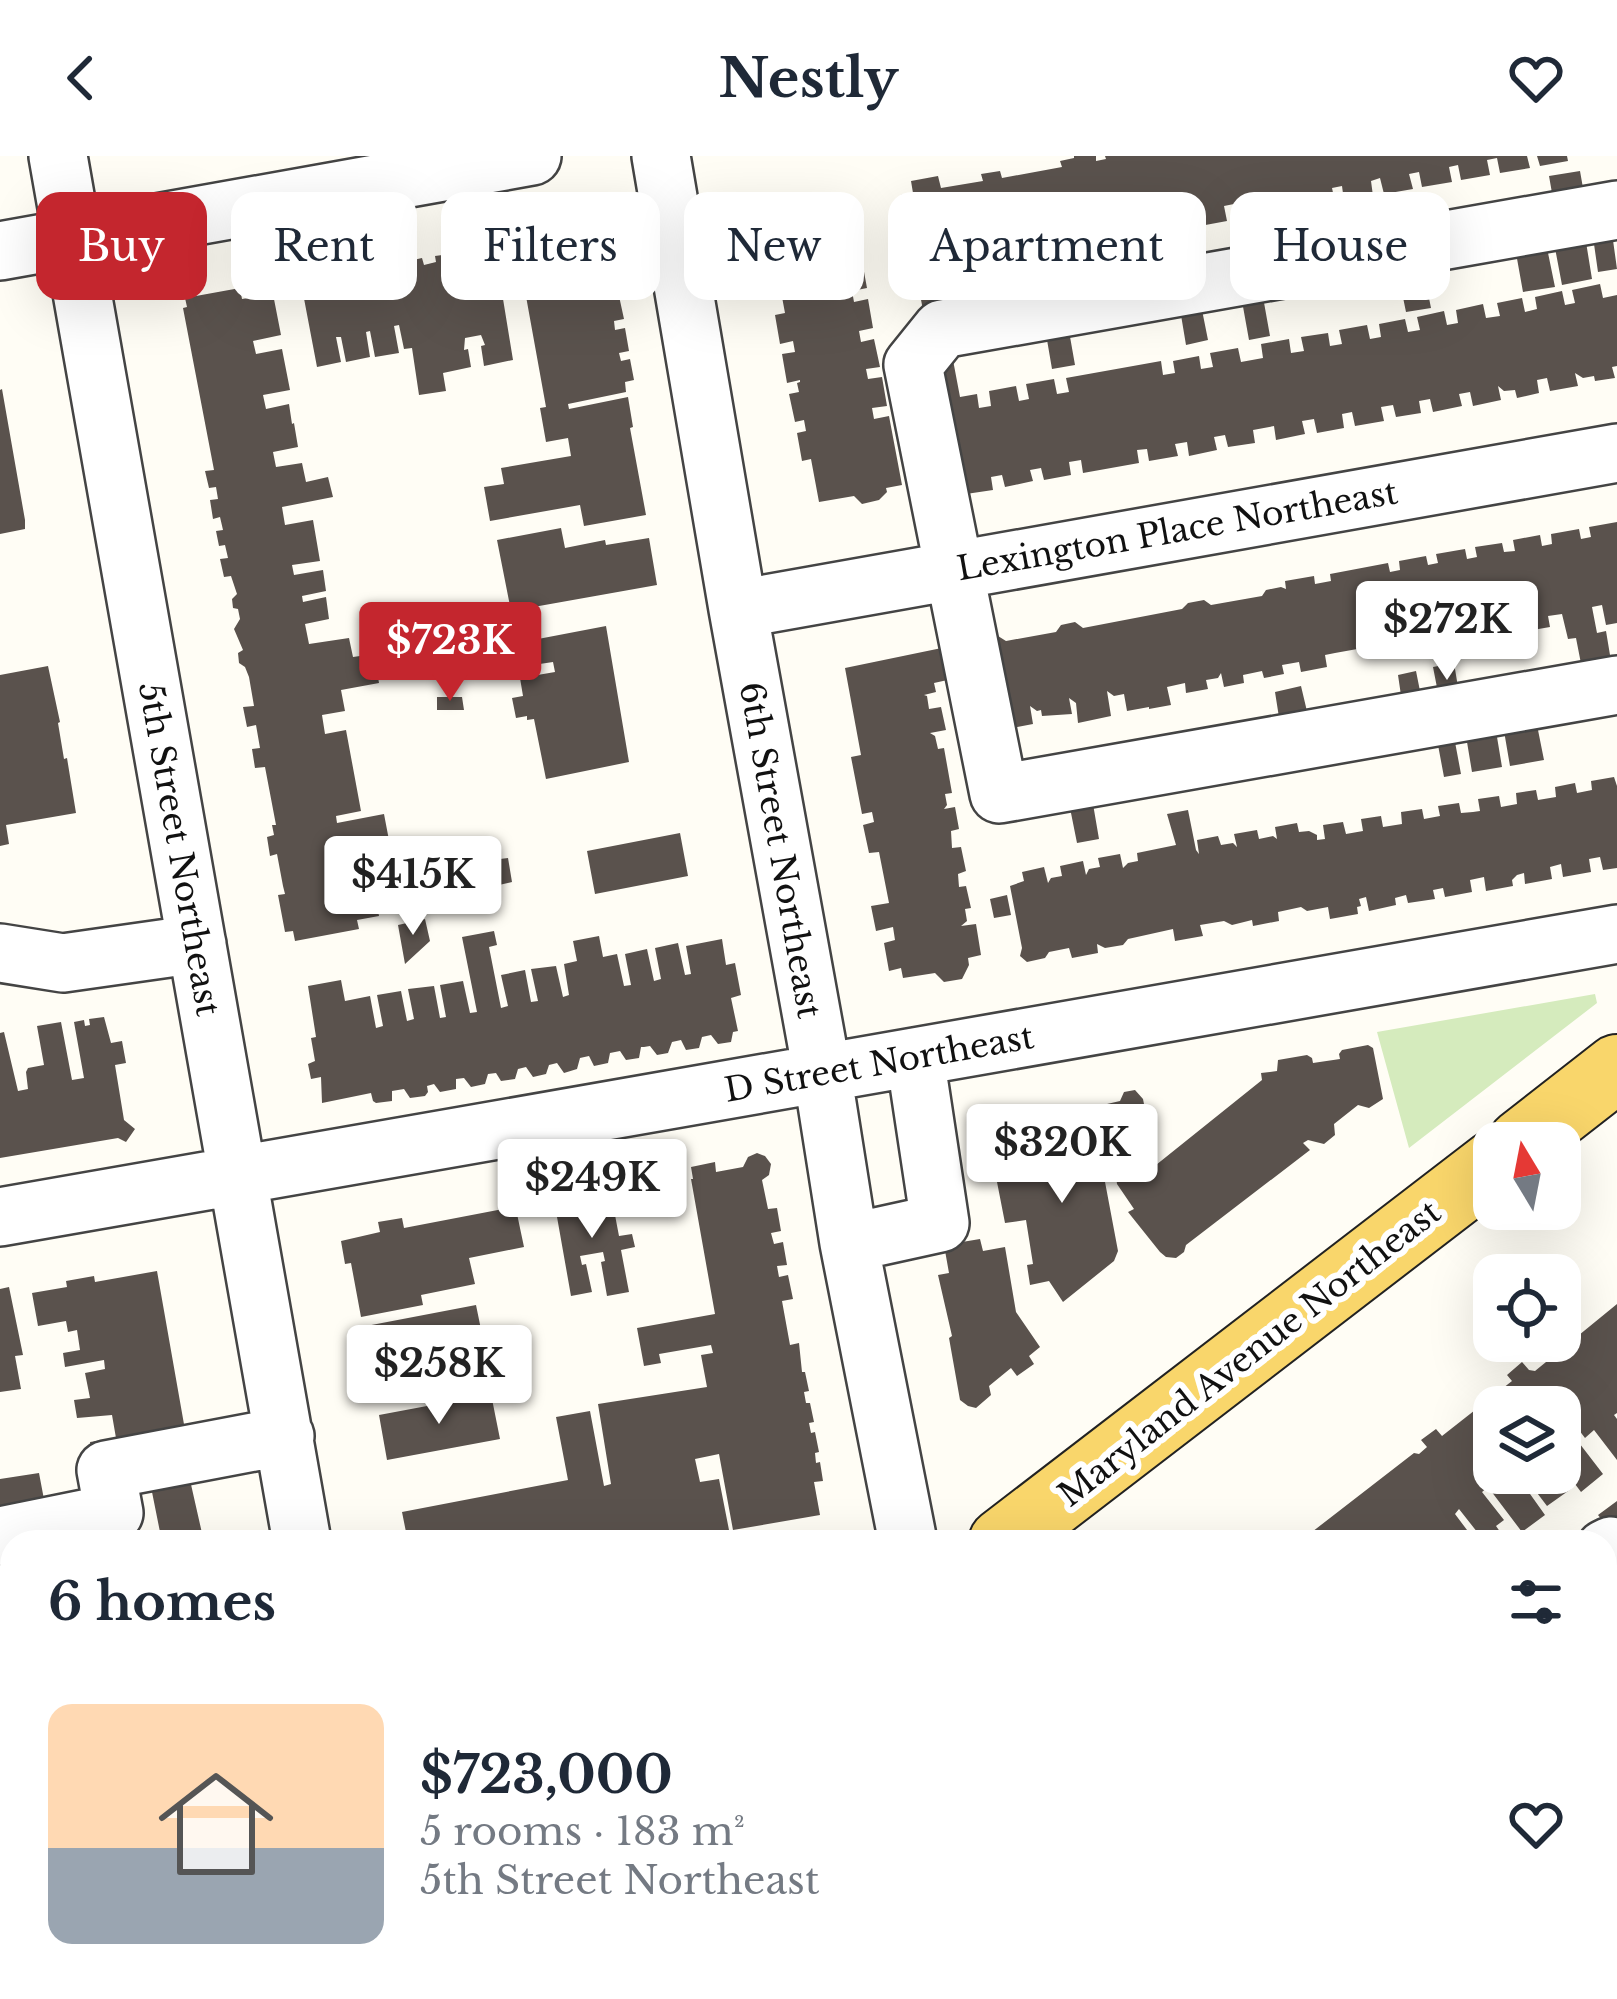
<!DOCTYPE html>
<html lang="en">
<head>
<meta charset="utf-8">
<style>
  body { margin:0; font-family:"Libre Baskerville",serif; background:#f2f2f3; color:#1f2937; height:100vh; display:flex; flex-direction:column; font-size:45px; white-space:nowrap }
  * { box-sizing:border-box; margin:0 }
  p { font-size:39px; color:#747a83 }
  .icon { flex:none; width:66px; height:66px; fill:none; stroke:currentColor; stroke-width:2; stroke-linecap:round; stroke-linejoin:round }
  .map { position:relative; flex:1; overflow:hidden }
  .sheet { position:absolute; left:0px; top:1374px; width:1617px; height:471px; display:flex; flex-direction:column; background:#fff; border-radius:36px 36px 0 0; box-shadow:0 12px 48px #0002 }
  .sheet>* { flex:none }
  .banner { position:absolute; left:36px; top:36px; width:1545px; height:108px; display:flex; gap:24px }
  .needle { width:78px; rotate:350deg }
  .controls { position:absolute; left:1473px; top:966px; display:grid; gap:24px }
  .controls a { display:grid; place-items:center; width:108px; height:108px; border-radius:24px; background:#fff; box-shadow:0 12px 48px #0002; font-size:60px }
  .price { position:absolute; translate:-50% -102px; padding:0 27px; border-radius:12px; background:#fff; color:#222; font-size:39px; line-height:78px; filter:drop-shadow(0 3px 6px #0008) }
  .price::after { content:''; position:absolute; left:50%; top:72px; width:36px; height:27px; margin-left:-18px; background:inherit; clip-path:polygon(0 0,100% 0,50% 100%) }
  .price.active { background:#c4262e; color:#fff }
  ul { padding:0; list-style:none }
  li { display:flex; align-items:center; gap:36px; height:300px; padding:0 48px }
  li span { display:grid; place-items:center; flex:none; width:336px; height:240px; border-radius:24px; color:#555 }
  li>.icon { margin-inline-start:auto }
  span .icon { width:144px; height:144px; fill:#fffc; stroke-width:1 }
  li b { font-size:51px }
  h2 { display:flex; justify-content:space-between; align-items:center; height:144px; padding:0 48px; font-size:51px }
  .tag { padding:0 42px; border-radius:24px; background:#fff; box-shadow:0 12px 48px #0002; font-size:42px; line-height:108px }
  .tag.active { background:#c4262e; color:#fff }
  header { display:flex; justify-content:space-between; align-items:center; height:156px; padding:0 48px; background:#fff; font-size:54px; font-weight:700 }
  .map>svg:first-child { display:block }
  .green { fill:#d5ebbd }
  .plaza { fill:#f1ede2 }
  .building { fill:#5a524d }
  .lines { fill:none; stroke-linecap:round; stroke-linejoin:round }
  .minor-casing { stroke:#444; stroke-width:62 }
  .major-casing { stroke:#222; stroke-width:70 }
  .minor { stroke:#fff; stroke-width:57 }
  .major { stroke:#f9d66b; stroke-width:66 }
  .labels { text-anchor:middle; stroke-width:12; stroke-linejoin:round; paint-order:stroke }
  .street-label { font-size:33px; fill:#111; stroke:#fff }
</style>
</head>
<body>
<header><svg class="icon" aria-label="back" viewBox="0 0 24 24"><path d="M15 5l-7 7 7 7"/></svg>Nestly<svg class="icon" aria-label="heart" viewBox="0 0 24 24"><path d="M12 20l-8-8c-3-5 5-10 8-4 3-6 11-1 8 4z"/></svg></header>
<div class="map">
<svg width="1617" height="1843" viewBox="0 0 1617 1843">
  <rect width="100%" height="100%" fill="#fffdf5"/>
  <path class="green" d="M1595,838l2,9 -188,145 -32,-116z
    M12,1637v196h925l1,10h-938v-204z"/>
  <path class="plaza" d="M197,1833h102l-4,10h-66z
    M475,1833h63l2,10h-61z
    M899,1833h38v4l-28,6h-69z"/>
  <path class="building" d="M1074,0h22v5l10,-2 -1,-3h422l3,12 -30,5 -3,-15 -10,2 3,15 -29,5 -3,-15 -9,2 3,15 -30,5 -3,-15 -10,2 4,15 -29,5 -4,-16 -9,3 2,15 -29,5 -2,-15 -10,2 3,14 -57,10 -2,-15 -11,2 2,16 -29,5 -4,-16 -10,2 3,15 -27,5 -4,-15 -9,1 3,15 -29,5 -4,-14 -9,1 3,15 -29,5 -3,-15 -12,2 4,15 -29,6 -3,-16 -10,2 3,19 -28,5 -4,-19 -9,2 3,15 -30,5 -3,-15 -10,2 3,15 -29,5 -3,-14 -10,2 3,14 -40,4 -14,-78 12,-2 -2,-12 27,-5 3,12 42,-7 -2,-7 19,-3 2,7 60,-11 -2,-6 14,-3z
    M1537,0h30l1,5 -28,5z
    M1580,15l6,34 -31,5 -6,-34z
    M1424,42l7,34 -20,4 -7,-35z
    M1385,46l7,37 -26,4 -7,-37z
    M852,52l8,41 -15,2 2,12 15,-2 5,27 -15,3 2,11 14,-3 5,29 -14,3 2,11 13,-3 6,28 -14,2 2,10 14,-2 5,29 -15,2 2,11 15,-3 13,69 -16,3 1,4 -8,8 -17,4 -8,-8 -35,6 -8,-43 -9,2 -5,-28 9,-2 -2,-11 -9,2 -6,-28 10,-2 -2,-9 3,-1v-2l-13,3 -5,-29 13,-2 -2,-11 -13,3 -5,-29 10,-2 -17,-91z
    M590,69l21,14 -10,14 3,14 9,-2 4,22 -9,1 2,10 9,-2 5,23 -10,2 1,9 10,-2 4,23 -10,2 2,8 9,-2 4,21 -9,2 1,10 -58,12 1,5 59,-12 5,30 -3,1 16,87 -62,11 -4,-21 -90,16 -6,-34 20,-3 -3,-16 70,-12 -3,-18 -22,4 -6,-34 6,-1 -28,-155 3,-1 -2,-12 25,-5 2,12 35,-7z
    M1612,77l5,36 -19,3 -5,-35z
    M1176,80l7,40 -25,5 -7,-40z
    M1586,86l6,37 -30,6 -7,-37z
    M492,88l2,12h2l17,104 -29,6 -3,-20 4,-1 -4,-10 -16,3 -1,12 4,-1 3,18 -28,6 3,18 -27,4 -7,-47 -8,1 -5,-24 -5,1 5,27 -24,4 -5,-26 -4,1 4,25 -24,5 -5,-25h-5l5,25 -24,5 -15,-79 99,-20 -1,-5 22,-5 2,7 12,-3 -1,-6 22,-3 1,5 12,-2 -2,-7z
    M1134,91l6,35 -22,4 -6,-35z
    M1547,92l8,39 -32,5 -7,-39z
    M1093,100l7,34 -21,4 -6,-34z
    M1017,110l6,36 -20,4 -6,-37z
    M1423,112l8,40 -25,4 -8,-39z
    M948,128l6,32 -29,5 -6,-32z
    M1600,128l3,14 14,-3v71l-5,1 3,11 -20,3 -1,-5 -11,2 -8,-5 3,13 -28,5 -3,-13 -10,2 2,13 -22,5 -2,-8 -11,1 -6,-5 3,14 -28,6 -3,-14 -11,2 3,12 -29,6 -3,-13 -11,2 2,12 -25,4 -3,-12 -12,2 3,14 -29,5 -3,-14 -10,2 2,14 -27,5 -3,-14 -12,2 3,13 -29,6 -2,-14 -21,4 2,13 -27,4 -3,-12 -11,2 3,13 -28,6 -2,-14 -12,2 3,12 -29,5 -2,-12 -10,1 2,13 -56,10 -2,-13 -12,2 2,13 -27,5 -3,-12 -11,2 3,11 -28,6 -3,-12 -11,2 2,13 -27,4 -17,-95 -10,2 -7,-37 21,-4 7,37 17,-3 2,14 12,-2 -2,-15 27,-5 3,15 10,-2 -3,-15 28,-5 3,15 12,-2 -3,-14 95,-17 2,14 12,-2 -2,-12 26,-5 2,13 12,-2 -3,-14 28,-5 3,14 22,-4 -2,-14 28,-5 2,14 13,-2 -3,-14 27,-4 2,13 12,-2 -3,-14 28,-5 3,14 11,-2 -2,-13 26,-5 3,13 12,-2 -3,-13 27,-6 3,14 11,-2 -2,-13 27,-6 3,14 14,-2 -3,-13 25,-5 3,14 12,-3 -2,-12 27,-6 3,14 10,-2 -3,-13z
    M240,132l2,11 31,-5 8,41 -28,6 3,13 26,-5 8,41 -27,5 3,14 23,-5 3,20 2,-1 4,24 -25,5 3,15 26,-4 4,19 22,-5 5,20 -51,10 3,18 28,-5 7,41 -28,4 2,10 29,-5 3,21 -24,5 1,6 23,-5 3,22 -24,5 4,20 40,-6 4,19 21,-3 5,29 -38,7 4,21 -23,4 3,19 21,-4 15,81 -25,5 1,7 47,-9 8,42 -48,9 1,9 5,-1 1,10 21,-4 7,37 -22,4 2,9 -64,12 -2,-10 -8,1 -7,-37 7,-1 -2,-8 -6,-32 -7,2 -3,-19 7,-2 -2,-10h4l-11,-58 -10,1 -3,-19 8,-1 -4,-23 -9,2 -4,-20 11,-1 -5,-29 -4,-10 -6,-4 -1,-10 5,-3 -9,-21 6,-10 -2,-10 -5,-1 -1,-9 5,-5 -6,-18 -7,1 -4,-18 8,-1 -3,-13 -6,1 -3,-15 7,-1 -3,-13 -7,2 -3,-19 8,-1 -2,-12 -7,1 -4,-17 9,-1 -31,-162 4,-1 -2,-9z
    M1263,141l7,39 -21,4 -7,-39z
    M1201,149l7,35 -22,5 -6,-36z
    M1069,175l6,34 -23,4 -6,-35z
    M2,233l23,131v9l-25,5v-144z
    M1617,366v101l-11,2 -4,-20 -10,2 5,26 9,-2 7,42 -29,6 -8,-41 -8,1 -6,-25 -14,2 2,11 -23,4 -3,-12 -9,2 2,12 -26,5 -3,-10 -10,2 2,15 -26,5 -3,-16 -11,2 1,10 -28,4 -1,-9 -9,2 1,11 -28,4 -2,-12 -39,7 -10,2 2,12 -26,5 -2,-10 -17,3 2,9 -20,4 -2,-7 -19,4 1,8 -20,4 -3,-14 -3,5 -12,2 2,9 -22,4 -1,-10 -18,4 4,18 -22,4v-2l-22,4 -3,-17 -10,2 -7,-5 4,25 -33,7 -2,-20 -7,-5 3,16 -30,2 -1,-6 -4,1 -7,-5 3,18 -21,4 -28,-90 14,-2 8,5 50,-9 5,-7 14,-3 8,6 99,-19 6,-6 16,-3 7,5 51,-9 4,-6 15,-3 5,2 -1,-8 29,-5 1,8 16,-3 -1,-7 58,-11 2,9 10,-2 -1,-9 27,-5 2,9 10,-2 -2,-9 29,-5 2,10 10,-2 -2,-10 27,-4 2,9 11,-1 -2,-11 27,-5 2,11 10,-2 -1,-10 28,-5 2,10 10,-2 -2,-10z
    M561,372l4,20 40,-8 1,5 43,-7 8,47 -146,26 -14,-71z
    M606,470l23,136 -83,17 -12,-60 -7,1v-4l-11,2 -4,-20 11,-2 -3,-18 35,-6 -2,-10 -47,7 -2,-5 -5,1 -2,-12 5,-1 -1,-6z
    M961,488l-9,35 -18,4 2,9 -12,3 3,1 2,13 12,-2 5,23 -16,3 5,3 3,13 6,-1 8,45 -7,1 2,11 -3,4 11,-2 4,22 -8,2 1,17 9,-1 5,24 -8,3 1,13 7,-1 5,22 -6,1 2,12 -6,5 15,-2 5,31 -13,3 1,7 -7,14 -18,3 -9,-9 -32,5 -2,-10 -12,3 -5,-28 11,-3 -2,-13 -17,4 -5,-25 18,-3 -10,-51 -10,1 -6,-28 11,-3 -2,-10 -10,2 -11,-57 10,-2 -16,-87z
    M1454,507l6,36 -20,4 -7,-36z
    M48,510l12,56 -2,1 6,36 3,-1 9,55 -70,12 3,19 -9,2v-171z
    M1416,515l7,35 -20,3 -5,-34z
    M1301,530l9,38 -29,6 -6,-38z
    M437,541h25l2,13h-27z
    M1537,569l7,35 -34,6 -6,-35z
    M1497,581l5,30 -30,5 -5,-30z
    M1455,586l6,32 -17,3 -6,-32z
    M1614,621l3,9v82l-14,2 -3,-13 -11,2 2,13 -28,5 -2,-13 -11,3 2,12 -27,5 -1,-11 -7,2 -5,5 1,6 -27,5 -2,-14 -14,3 2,12 -27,5 -2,-9 -10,2 2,9 -27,4 -2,-8 -11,3 1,7 -27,6 -3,-14 -7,2 2,7 -4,1 1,7 -28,5 -2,-12 -21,4 -6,-4 -23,5 1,9 -26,5 -1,-6 -20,5 -8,-4 -24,4 3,11 -28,5 -2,-12 -45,10 -5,6 -18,3 -8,-4 1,9 -26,5 -3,-10 -20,4 -4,6 -18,4 -7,-6 2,-8 -12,-62 14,-5 -2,-9 22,-5 4,16 3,-5 11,-2 -2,-10 23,-5 3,14 3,-6 11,-2 -2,-9 22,-4 3,14 5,-5 10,-2 -1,-8 39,-8 -9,-31 21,-4 8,40 3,4 -2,-14 21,-4 3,9 12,-2 4,4 -3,-13 23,-4 2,9 14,-3 4,3 -2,-12 22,-4 2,9 10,-1 8,4v5l8,-1 -2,-14 20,-3 3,12 17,-3 -2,-12 20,-3 2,11 19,-3 -1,-12 21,-3 2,10 16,-3 -2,-10 21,-3 2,10 12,-1 7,-1 -2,-12 21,-3 2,11 16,-3 -1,-11 20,-3 2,10 18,-3 -1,-10 20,-4 2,10 15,-3 -1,-9z
    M1093,648l6,35 -22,4 -7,-35z
    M680,677l8,43 -93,18 -8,-43z
    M490,697l2,7 16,-2 4,24 -13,3 1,4 -60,11 -8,-35z
    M1007,739l4,20 -17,3 -4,-19z
    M425,763l5,22 -25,23 -7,-39z
    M494,775l3,14 -8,2 12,61 7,-2 -7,-31 24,-5 6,32 7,-1 -7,-32 25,-3 7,31 6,-2 -5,-31 13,-3 -4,-20 26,-5 4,21 14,-3 7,32 7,-1 -6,-31 22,-5 7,32 7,-2 -6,-31 23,-5 7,32 6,-1 -5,-28 36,-7 4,26 9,-2 6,32 -10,3 7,33 -5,1 -2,10 -13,2 -7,-9 -9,2 -3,11 -13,2 -5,-10 -9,2 -4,11 -11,2 -7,-9 -6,1h-3l-2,11 -13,2 -6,-9 -10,2 -2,10 -14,3 -5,-10 -9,2 -3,11 -13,4 -7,-10 -8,2 -3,9 -13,3 -7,-10 -8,2 -3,10 -14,2 -5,-8 -8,1 -3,10 -14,3 -7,-9 -8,1v10l-16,3 -6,-8 -7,2 1,6 -3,4 -15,2 -6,-9 -12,2v10l-16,2 -3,-2 -2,-8 -49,10 -1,-26 -10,2 -3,-15 7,-3 -4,-23 5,-1 -8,-51 33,-6 4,21 25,-5 6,32 7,-2 -6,-31 24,-4 6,30 7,-2 -6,-30 26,-3 6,32 6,-1 -6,-32 23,-4 7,32 7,-1 -15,-75z
    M104,861l7,26 11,-2 4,22 -11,2 9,55 11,9 -9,13 -8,-4 -118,20v-125l4,-1 14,59 10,-2 -2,-17 2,-4 16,-3 -7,-39 24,-4 11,58 12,-2 -10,-56 10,-2 1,6 5,-1 -1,-6z
    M1368,889l5,3 10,51 -14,9 -11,-3 -24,19 1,11 -11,9 -16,-4 -5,3 7,7 -124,95 -2,7 -8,6 -10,-1 -6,-5 -32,-40 6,-3 -17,-25 -10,-80 13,-3 4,-9 11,-2 8,9 13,66 106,-85 -1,-7 16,-2 1,-11 29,-5 5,3 1,5 27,-4 -1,-5 3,-4z
    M1076,962l4,19 16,-3 22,117 -4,10 -51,41 -14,-21 -19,4 -3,-20 6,-1 -7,-44 -21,3 -8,-41 20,-3 -5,-30 16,-3 -3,-19z
    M757,997l8,3 6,8 -2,11 -7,5 6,29 9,-1 4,23 -10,2 3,11 9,-2 4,23 -10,1 2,11 9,-2 5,24 -11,2 8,44 9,-2 3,29h3l4,19 -5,1 2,11h4l4,19 -5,1 2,10 4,-1 4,20 -4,1 1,10 4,-1 3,19 -9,1 6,33 -87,15 -14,-76 -24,5 5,23 19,-3 10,51 -40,8 1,4h-117l-1,-4 -20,4h-144l-6,-30 166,-32 -12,-63 34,-6 14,75 7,-2 -13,-80 109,-17 -6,-32 12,-2 -2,-8 -52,9 2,9 -17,3 -7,-38 78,-14 -24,-135h2l-2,-12 24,-5 1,10 27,-5 5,-10z
    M610,1033l9,47 13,-2 3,13 -14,3 8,42 -22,4 -6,-34 4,-1 -2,-9 -23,4 2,9 4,-1 6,28 -21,4 -17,-96z
    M503,1053l1,3 12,-3 8,38 -55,11 6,26 -54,11 2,10 -62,12 -10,-54 -6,1 -4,-23 39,-9 -2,-10 24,-4 2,10z
    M980,1083l3,12 22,-4 11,65 24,35 -11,9 5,8 -17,12 -6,-8 -22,18 2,9 -15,13 -8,-2 -8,-6 -11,-62 3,-2 -14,-61 11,-2 -5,-28z
    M157,1115l31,176 -95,17 -3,-22 26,-4 -4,-23 -35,3 -3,-18 16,-2 -5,-25 20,-4 -1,-9 -39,7 -2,-14 17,-3 -3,-20 -9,2 -2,-11 -28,5 -6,-33 35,-6 -1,-6 28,-5 1,6z
    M9,1131l14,68 -8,1 6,33 -21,3v-103z
    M1617,1148v109l-3,2 3,4v41l-23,-30 -9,8 -16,-21 -6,5 40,52 -22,18 -21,-28v-57h-66v66h21l30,42 -23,17 -34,-45 -6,5 22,28 -8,6 7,10 -8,6h-10l-26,-33 -4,5 21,28h-37l-9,-11 -4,4 6,7h-133l115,-89 5,1 8,-7 -6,-7 15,-11 6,7 70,-55 -5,-6 15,-13 7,8 6,1z
    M476,1149l8,39 -34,6 6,34 -81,15 -9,-48 -6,-2 -3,-17 4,-5z
    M491,1238l9,45 -113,21 -8,-45z
    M39,1317l7,37 -46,8v-39z
    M1522,1317h36l13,16 -24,17z
    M190,1324l14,62h-42l-11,-55z
    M1617,1345v38l-19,-24z
    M12,1417v87l-12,2v-74l9,-2 -3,-12z
    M1617,1495v108l-11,2 -1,-108z
    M1617,1742v82l-12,2v-81z
    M1156,1833l2,10h-49l-1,-2z
    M1314,1833h113l2,10h-113z
    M1447,1833h66l2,10h-67z
    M1518,1833h30l-1,10h-26z"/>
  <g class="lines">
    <defs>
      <path id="minor" d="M58,0l244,1386
        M661,0l77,453 84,463 27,171 59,299
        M1617,54l-675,119 -29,36 86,429 618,-109
        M0,95l532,-95
        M738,453l879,-156
        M0,797l63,10 134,-19
        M0,1061l1617,-283
        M849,1087l91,-20 -25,-166
        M0,1380l114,-23 -8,-43 179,-34
        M1605,1393l6,-3
        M1438,1833l1,10"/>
      <path id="major" d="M1521,987l96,-75
        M1002,1386l492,-378
        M0,1593l12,-4
        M1605,1672l12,-2
        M973,1833l1,10"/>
    </defs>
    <use href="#minor" class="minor-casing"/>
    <use href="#major" class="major-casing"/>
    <use href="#minor" class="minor"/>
    <use href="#major" class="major"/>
  </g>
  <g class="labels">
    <g class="street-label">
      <text transform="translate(1177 374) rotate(-10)" y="12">Lexington Place Northeast</text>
      <text transform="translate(180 693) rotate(80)" y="12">5th Street Northeast</text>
      <text transform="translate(781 694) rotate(80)" y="12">6th Street Northeast</text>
      <text transform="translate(879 907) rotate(-10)" y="12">D Street Northeast</text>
      <text transform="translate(1249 1197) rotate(-38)" y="12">Maryland Avenue Northeast</text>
    </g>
  </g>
</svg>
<div class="controls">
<a><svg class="needle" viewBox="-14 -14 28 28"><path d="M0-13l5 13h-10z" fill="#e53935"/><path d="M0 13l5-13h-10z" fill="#747a83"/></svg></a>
<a><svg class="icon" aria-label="locate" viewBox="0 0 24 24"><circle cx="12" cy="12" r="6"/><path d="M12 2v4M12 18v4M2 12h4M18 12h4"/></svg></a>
<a><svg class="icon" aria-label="layers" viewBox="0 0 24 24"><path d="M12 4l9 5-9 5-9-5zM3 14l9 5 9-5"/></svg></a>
</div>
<b class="price" style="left:1447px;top:527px">$272K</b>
<b class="price active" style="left:450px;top:548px">$723K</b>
<b class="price" style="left:413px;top:782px">$415K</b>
<b class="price" style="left:1062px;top:1050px">$320K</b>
<b class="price" style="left:592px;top:1085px">$249K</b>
<b class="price" style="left:439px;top:1271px">$258K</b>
<div class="banner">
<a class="tag active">Buy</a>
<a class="tag">Rent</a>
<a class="tag">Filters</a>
<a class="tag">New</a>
<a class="tag">Apartment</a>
<a class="tag">House</a>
</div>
<section class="sheet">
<h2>6 homes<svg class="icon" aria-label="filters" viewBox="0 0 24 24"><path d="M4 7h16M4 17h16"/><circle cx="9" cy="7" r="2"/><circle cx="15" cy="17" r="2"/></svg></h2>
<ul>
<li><span style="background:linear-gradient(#ffd9b3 60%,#9aa5b1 0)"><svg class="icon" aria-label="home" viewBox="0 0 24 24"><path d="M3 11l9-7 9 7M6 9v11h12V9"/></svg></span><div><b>$723,000</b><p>5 rooms · 183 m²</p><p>5th Street Northeast</p></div><svg class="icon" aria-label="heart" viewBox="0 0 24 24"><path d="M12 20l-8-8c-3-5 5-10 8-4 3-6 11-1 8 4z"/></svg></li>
</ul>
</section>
</div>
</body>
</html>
